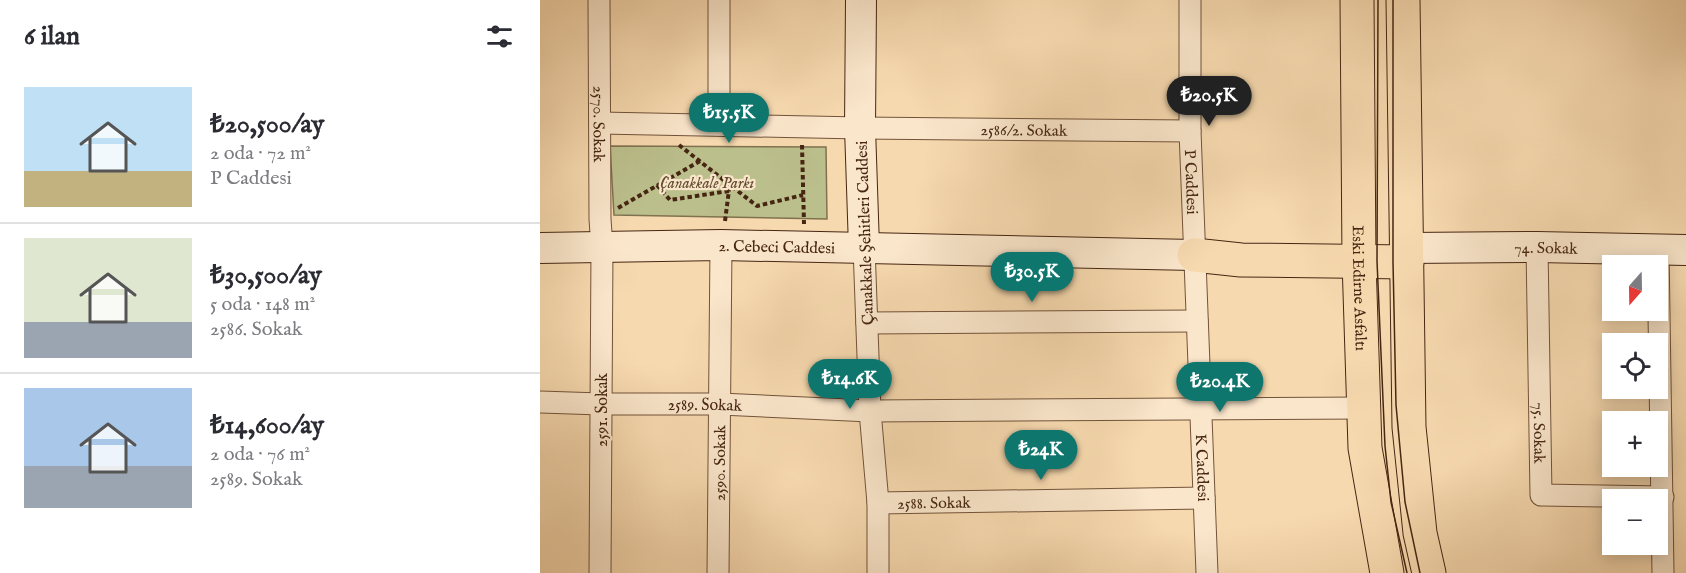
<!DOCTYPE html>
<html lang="tr">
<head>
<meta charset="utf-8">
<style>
  body { margin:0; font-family:"IM FELL English",serif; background:#f7f7f7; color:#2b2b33; height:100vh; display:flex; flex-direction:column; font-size:22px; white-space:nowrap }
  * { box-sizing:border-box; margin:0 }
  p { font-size:20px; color:#7c7c81 }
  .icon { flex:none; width:33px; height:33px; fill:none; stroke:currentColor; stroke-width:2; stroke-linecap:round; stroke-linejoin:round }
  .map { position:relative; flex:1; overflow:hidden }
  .panel { display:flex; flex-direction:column; background:#fff; width:540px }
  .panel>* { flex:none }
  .needle { width:39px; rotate:200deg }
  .controls { position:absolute; left:1062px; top:255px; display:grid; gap:12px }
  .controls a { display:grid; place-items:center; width:66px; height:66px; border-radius:0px; background:#fff; box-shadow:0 3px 15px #0003; font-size:30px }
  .price { position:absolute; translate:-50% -51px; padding:0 14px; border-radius:21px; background:#0f766e; color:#fff; font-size:20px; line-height:39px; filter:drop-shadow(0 2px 3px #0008) }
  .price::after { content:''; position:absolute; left:50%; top:36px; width:18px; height:14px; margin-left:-9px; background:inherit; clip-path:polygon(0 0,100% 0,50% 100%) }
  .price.selected { background:#222; color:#fff }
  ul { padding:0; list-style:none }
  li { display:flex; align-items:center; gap:18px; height:150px; padding:0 24px }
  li+li { border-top:2px solid #e1e1e2 }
  li span { display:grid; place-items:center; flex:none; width:168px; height:120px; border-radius:0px; color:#555 }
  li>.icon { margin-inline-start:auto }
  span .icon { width:72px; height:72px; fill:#fffc; stroke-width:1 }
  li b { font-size:26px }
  h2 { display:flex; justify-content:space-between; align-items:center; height:72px; padding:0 24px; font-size:26px }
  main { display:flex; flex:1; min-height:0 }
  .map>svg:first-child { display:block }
  .green { fill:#bbbf8c; stroke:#80724f; stroke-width:1.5 }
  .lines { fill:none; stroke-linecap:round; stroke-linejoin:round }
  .street-casing { stroke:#725339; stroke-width:23 }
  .secondary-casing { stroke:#462612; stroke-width:32 }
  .primary-casing { stroke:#462612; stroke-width:35 }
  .path { stroke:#462612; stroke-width:4; stroke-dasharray:4.5 3; stroke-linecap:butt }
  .street { stroke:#fae6cb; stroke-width:21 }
  .secondary { stroke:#fae6cb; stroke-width:30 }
  .primary { stroke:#f7d9af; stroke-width:33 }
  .tram { stroke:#462612; stroke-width:1.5 }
  .labels { text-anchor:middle; stroke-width:4.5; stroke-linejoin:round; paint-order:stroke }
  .street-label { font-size:16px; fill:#462612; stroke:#fae6cb }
  .park-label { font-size:16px; font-style:italic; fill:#634c30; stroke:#fae6cb }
</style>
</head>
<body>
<main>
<section class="panel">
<h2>6 ilan<svg class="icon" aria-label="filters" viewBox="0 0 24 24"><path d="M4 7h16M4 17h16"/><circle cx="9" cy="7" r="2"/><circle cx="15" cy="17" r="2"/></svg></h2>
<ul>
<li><span style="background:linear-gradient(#bfe0f5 70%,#c2b280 0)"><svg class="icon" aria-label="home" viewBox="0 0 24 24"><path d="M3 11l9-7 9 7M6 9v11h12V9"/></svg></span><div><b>₺20,500/ay</b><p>2 oda · 72 m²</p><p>P Caddesi</p></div></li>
<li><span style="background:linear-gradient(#dfe7d0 70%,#9aa5b1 0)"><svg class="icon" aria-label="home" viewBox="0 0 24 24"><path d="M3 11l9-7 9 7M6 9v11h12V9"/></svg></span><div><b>₺30,500/ay</b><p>5 oda · 148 m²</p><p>2586. Sokak</p></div></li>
<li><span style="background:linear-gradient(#a9c7e8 65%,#9aa5b1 0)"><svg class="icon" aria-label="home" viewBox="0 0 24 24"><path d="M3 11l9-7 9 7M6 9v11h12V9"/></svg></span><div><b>₺14,600/ay</b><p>2 oda · 76 m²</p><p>2589. Sokak</p></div></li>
</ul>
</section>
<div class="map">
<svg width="1146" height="573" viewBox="0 0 1146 573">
  <rect width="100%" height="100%" fill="#f7d9af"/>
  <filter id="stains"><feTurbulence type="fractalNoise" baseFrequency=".00333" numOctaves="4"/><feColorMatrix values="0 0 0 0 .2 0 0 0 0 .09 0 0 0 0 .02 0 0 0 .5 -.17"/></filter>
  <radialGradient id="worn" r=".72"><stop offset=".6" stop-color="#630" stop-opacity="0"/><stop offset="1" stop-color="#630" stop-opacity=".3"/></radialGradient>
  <path class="green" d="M70,146l216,1 1,72 -213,-4z"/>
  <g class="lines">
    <defs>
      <g id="street">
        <path id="s1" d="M59,0l1,219 2,29 -2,325"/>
        <path d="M179,0v124"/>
        <path id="s2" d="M650,0v131l17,442"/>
        <path id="s3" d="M60,123l260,5 330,3"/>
        <path d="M324,247l6,164 8,92v70"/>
        <path id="s4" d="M997,247l4,248 122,2"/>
        <path d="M1118,250l5,323"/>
        <path d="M327,323l330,-2"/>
        <path id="s5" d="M0,402l61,2h119l150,7 494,-3"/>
        <path id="s6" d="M338,503l326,-5"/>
        <path id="s7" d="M178,573l3,-328"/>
      </g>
      <g id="secondary">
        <path d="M321,0l-1,128 4,119"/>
        <path id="s8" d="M0,248l181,-3 473,10"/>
        <path id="s9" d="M866,248l131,-1 149,3"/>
      </g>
      <g id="primary">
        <path id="s10" d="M817,0l2,261 6,187 22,125"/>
        <path d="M863,0l6,427 11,106 9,40"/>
        <path d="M654,255l47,5 166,2"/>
      </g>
    </defs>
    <use href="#street" class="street-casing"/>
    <use href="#secondary" class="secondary-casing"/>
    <use href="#primary" class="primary-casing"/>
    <path class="path" d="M139,145l78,61 46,-11
      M262,145l2,79
      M117,185l13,15 59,-9
      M78,208l82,-47
      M185,221l4,-31"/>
    <use href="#street" class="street"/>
    <use href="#secondary" class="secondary"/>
    <use href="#primary" class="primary"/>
    <path class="tram" d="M838,0l-1,261 8,185 6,56 16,71
      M853,0v262l3,143 9,97 15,71"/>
  </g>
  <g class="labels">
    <g class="street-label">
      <text dy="6" stroke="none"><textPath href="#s1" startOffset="124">2570. Sokak</textPath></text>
      <text dy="6" stroke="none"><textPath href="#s3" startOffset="424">2586/2. Sokak</textPath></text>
      <text dy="6" stroke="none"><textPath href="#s2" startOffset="182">P Caddesi</textPath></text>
      <text transform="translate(324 233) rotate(-92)" y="6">Çanakkale Şehitleri Caddesi</text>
      <text dy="6" stroke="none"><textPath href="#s8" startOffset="237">2. Cebeci Caddesi</textPath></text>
      <text dy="6" stroke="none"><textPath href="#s9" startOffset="140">74. Sokak</textPath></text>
      <text dy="6" stroke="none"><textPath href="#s10" startOffset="288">Eski Edirne Asfaltı</textPath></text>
      <text dy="6" stroke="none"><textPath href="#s5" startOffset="165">2589. Sokak</textPath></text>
      <text transform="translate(61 410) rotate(-90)" y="6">2591. Sokak</text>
      <text dy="6" stroke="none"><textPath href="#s4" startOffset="186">75. Sokak</textPath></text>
      <text dy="6" stroke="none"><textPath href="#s7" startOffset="110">2590. Sokak</textPath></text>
      <text dy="6" stroke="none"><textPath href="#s2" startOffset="468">K Caddesi</textPath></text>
      <text dy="6" stroke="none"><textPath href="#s6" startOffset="56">2588. Sokak</textPath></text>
    </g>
    <g class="park-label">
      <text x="167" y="188">Çanakkale Parkı</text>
    </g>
  </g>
  <rect width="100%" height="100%" filter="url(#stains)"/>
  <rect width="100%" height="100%" fill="url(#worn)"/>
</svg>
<div class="controls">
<a><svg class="needle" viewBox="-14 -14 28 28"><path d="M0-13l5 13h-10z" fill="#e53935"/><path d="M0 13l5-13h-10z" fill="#7c7c81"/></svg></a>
<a><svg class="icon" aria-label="locate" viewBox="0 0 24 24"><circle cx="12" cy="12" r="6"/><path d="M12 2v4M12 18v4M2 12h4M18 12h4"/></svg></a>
<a>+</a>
<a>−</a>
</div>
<b class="price selected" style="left:669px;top:127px">₺20.5K</b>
<b class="price" style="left:189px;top:144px">₺15.5K</b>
<b class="price" style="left:492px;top:303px">₺30.5K</b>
<b class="price" style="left:310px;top:410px">₺14.6K</b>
<b class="price" style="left:680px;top:413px">₺20.4K</b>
<b class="price" style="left:501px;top:481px">₺24K</b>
</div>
</main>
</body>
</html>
